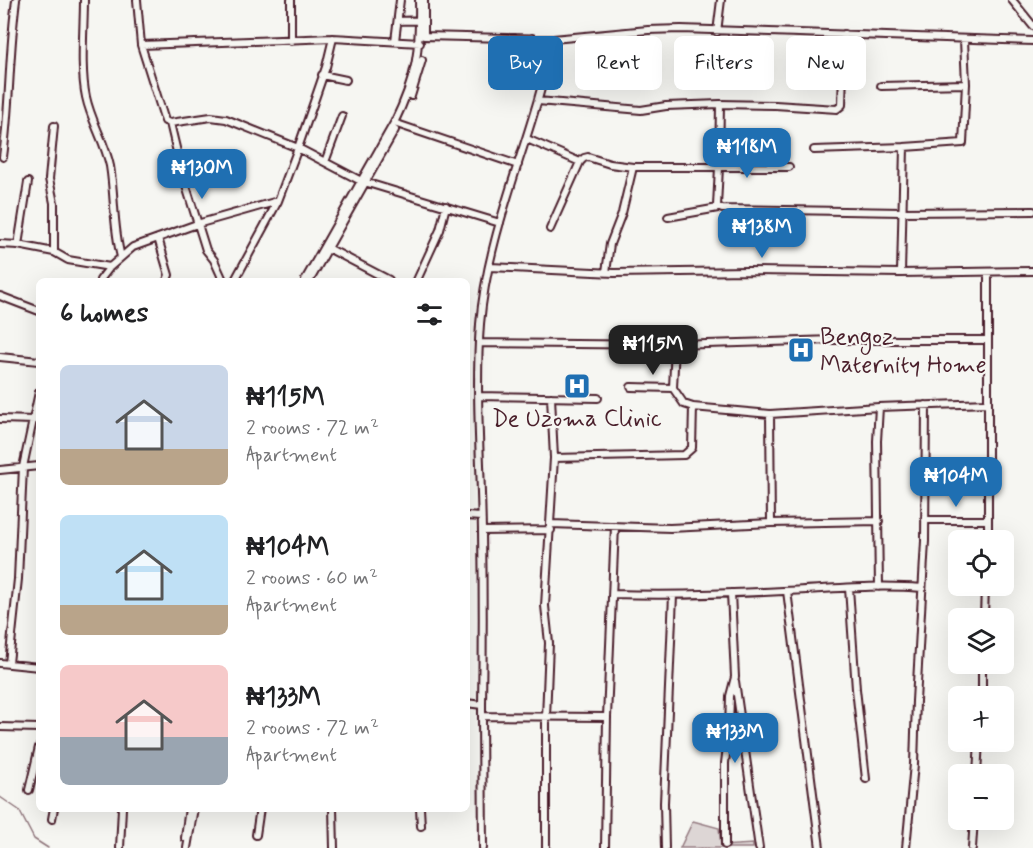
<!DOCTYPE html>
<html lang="en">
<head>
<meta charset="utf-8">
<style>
  body { margin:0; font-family:Mynerve,sans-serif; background:#f6f6f6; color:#202124; height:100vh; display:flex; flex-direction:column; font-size:22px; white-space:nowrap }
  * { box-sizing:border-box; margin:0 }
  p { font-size:20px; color:#757577 }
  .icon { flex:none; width:33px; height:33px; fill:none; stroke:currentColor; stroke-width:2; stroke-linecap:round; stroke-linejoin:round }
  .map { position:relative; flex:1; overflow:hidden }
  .sheet { position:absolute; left:36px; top:278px; width:434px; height:534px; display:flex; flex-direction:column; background:#fff; border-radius:9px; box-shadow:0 6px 24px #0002 }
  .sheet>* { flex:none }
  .top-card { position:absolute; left:488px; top:36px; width:454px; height:54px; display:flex; gap:12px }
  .tools { position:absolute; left:948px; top:530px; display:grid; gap:12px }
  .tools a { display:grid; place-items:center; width:66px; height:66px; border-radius:9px; background:#fff; box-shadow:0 6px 24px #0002; font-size:30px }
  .price { position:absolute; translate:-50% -51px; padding:0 14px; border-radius:12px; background:#1f6fb2; color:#fff; font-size:20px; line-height:39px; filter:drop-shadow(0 2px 3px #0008) }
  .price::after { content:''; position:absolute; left:50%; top:36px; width:18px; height:14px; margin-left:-9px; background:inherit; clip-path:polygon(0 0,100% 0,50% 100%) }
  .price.active { background:#222; color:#fff }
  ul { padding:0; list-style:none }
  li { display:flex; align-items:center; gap:18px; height:150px; padding:0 24px }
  li span { display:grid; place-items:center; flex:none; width:168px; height:120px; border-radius:9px; color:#555 }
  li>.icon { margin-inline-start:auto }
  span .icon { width:72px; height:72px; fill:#fffc; stroke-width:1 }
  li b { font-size:26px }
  h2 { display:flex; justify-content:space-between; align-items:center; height:72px; padding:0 24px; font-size:26px }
  .tag { padding:0 21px; border-radius:9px; background:#fff; box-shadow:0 6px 24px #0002; font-size:21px; line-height:54px }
  .tag.active { background:#1f6fb2; color:#fff }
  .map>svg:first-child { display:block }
  .green { fill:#ddd6d5; stroke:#947a80; stroke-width:1.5 }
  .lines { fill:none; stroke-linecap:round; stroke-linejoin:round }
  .stream { stroke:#8e747a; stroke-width:1.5 }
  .minor-casing { stroke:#4a1f2b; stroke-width:10 }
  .minor { stroke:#f6f6f2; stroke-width:6 }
  .labels { text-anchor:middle; stroke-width:4.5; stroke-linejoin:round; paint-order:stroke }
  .poi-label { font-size:24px; fill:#4a1f2b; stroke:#f6f6f2; text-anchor:start }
</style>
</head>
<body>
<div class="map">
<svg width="1033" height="848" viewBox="0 0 1033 848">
  <rect width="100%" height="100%" fill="#f6f6f2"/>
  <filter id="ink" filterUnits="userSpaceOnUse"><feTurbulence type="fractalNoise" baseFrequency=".0167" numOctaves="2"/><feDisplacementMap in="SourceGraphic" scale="12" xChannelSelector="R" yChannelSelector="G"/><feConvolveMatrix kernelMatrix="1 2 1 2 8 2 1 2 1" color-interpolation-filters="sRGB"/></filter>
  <g filter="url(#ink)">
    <path class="green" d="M693,821l26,7 2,18 32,-2v4h-73z"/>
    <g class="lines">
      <path class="stream" d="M0,797l19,13 15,29 14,9"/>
      <defs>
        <path id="minor" d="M84,0c0,29 -4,69 2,97 5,24 19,45 24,69 5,31 3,61 11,91
          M137,0l4,45 24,76 5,2 41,-6 15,2 72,29 63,33 139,42
          M424,0v35
          M1012,0l21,26
          M398,21l25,-1
          M717,32l4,-32
          M424,36l129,3 95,-9 33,-1 352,12
          M291,41v-41
          M395,41l5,-41
          M141,45l192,-7 87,5
          M530,53l2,-15
          M513,55l2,-17
          M322,75l24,5
          M881,86l85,-2
          M411,96l11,-36
          M538,101l103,9 25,-4 54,-2 55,1 62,4 5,-4 2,-71
          M170,123l12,50 24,77 8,10 9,20
          M394,123l124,42
          M54,126l-5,53 5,24v49
          M527,139l53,23 4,-4 4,-1 22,7 23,3h86l1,-63
          M814,150l90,-3 59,-4 3,-59 -2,-44
          M3,157c7,-52 6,-105 13,-157
          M325,162l17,-46
          M789,167h-70l-2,39 5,3 180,3 131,-1
          M668,217l50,-9
          M550,229l30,-67
          M158,238l11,37 -2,5
          M0,244l18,1 36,7 14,8 42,7
          M18,245l10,-63
          M326,247l63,33
          M490,267l124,6 133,-2 154,2 132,-2
          M606,272l4,-28 12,-31 11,-46
          M901,273l3,-126
          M100,280l10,-13 23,-20 64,-23 81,-23
          M235,280l43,-79 20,-53 28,-81 7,-29
          M305,280l89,-157c23,-47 26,-72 25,-123
          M310,280l85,-150
          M417,280l23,-50 6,-24
          M0,296l39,15
          M480,343l195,2 158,-5h153
          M675,345l-2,43 11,16 9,3 77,7 109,-7 109,-4
          M0,357l39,4
          M631,387l42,1
          M479,396l119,2
          M879,407l-2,34 2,146
          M770,414l1,109
          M0,419l34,1
          M554,458l130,-3 8,-7 1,-41
          M0,470l39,-4
          M466,516l15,1
          M925,520h63
          M551,524l119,4 101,-5 108,-2
          M482,531l69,-1
          M988,540v-268
          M849,588l7,101 10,90
          M787,591l33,257
          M613,594c56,2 114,0 170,-3 46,-2 93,-7 139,-3
          M984,618l1,-33
          M0,663l39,4
          M9,663l9,-84 5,-112 16,-75
          M735,681l24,167
          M982,696v-33
          M466,703l16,2v11l125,1
          M482,705c1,-58 1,-115 0,-173 -1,-69 -7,-139 -2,-208 8,-97 54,-189 73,-285
          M482,716l1,132
          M0,727l39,1
          M977,774l2,-33
          M29,790l10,-43
          M333,808l1,40
          M420,808l1,18
          M52,819l2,-11
          M256,835l4,-27
          M185,838l4,-30
          M725,845v-82l4,-33 1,-34 5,-19 -4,-84
          M120,848l2,-40
          M187,848l7,-40
          M546,848v-130l3,-75 -4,-37 9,-148 -3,-61
          M605,848l2,-131 8,-191
          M665,848l-1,-45 9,-208
          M906,848l8,-84 2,-63 9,-160 1,-136
          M972,848l2,-29"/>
      </defs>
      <use href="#minor" class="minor-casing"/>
      <use href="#minor" class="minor"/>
    </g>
  </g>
  <defs>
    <symbol id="hospital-square" viewBox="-11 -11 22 22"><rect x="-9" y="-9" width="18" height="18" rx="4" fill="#1f6fb2" stroke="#f6f6f2"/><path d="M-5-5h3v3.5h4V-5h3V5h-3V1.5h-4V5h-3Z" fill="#fff"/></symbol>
  </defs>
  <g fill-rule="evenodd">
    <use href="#hospital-square" x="786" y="335" width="30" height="30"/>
    <use href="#hospital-square" x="562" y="371" width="30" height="30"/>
  </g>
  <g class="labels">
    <g class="poi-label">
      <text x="820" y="344">Bengoz<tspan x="820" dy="28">Maternity Home</tspan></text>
      <text x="577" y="426" text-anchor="middle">De Uzoma Clinic</text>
    </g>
  </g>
</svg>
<div class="tools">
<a><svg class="icon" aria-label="locate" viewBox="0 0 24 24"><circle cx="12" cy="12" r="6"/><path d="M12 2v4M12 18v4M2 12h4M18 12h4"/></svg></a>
<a><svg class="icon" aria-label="layers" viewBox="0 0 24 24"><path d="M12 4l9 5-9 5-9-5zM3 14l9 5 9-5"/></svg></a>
<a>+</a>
<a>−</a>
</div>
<b class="price" style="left:747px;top:179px">₦118M</b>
<b class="price" style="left:202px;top:200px">₦130M</b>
<b class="price" style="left:762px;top:259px">₦138M</b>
<b class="price active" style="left:653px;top:376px">₦115M</b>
<b class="price" style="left:956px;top:508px">₦104M</b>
<b class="price" style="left:735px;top:764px">₦133M</b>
<div class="top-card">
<a class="tag active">Buy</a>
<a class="tag">Rent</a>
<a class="tag">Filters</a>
<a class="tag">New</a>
</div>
<section class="sheet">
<h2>6 homes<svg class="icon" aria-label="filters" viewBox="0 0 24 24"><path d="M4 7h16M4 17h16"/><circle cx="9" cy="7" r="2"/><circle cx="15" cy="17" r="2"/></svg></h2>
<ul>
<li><span style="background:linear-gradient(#c9d6e8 70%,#b9a48a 0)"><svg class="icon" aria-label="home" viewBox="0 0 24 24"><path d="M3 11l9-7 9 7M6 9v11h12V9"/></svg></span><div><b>₦115M</b><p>2 rooms · 72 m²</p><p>Apartment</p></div></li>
<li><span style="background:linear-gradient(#bfe0f5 75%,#b9a48a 0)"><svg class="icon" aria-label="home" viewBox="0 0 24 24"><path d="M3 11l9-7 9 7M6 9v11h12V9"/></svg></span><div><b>₦104M</b><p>2 rooms · 60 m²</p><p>Apartment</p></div></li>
<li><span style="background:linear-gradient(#f6c9c9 60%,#9aa5b1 0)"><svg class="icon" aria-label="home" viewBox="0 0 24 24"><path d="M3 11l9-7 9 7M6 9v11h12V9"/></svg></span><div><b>₦133M</b><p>2 rooms · 72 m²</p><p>Apartment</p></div></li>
</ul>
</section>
</div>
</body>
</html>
